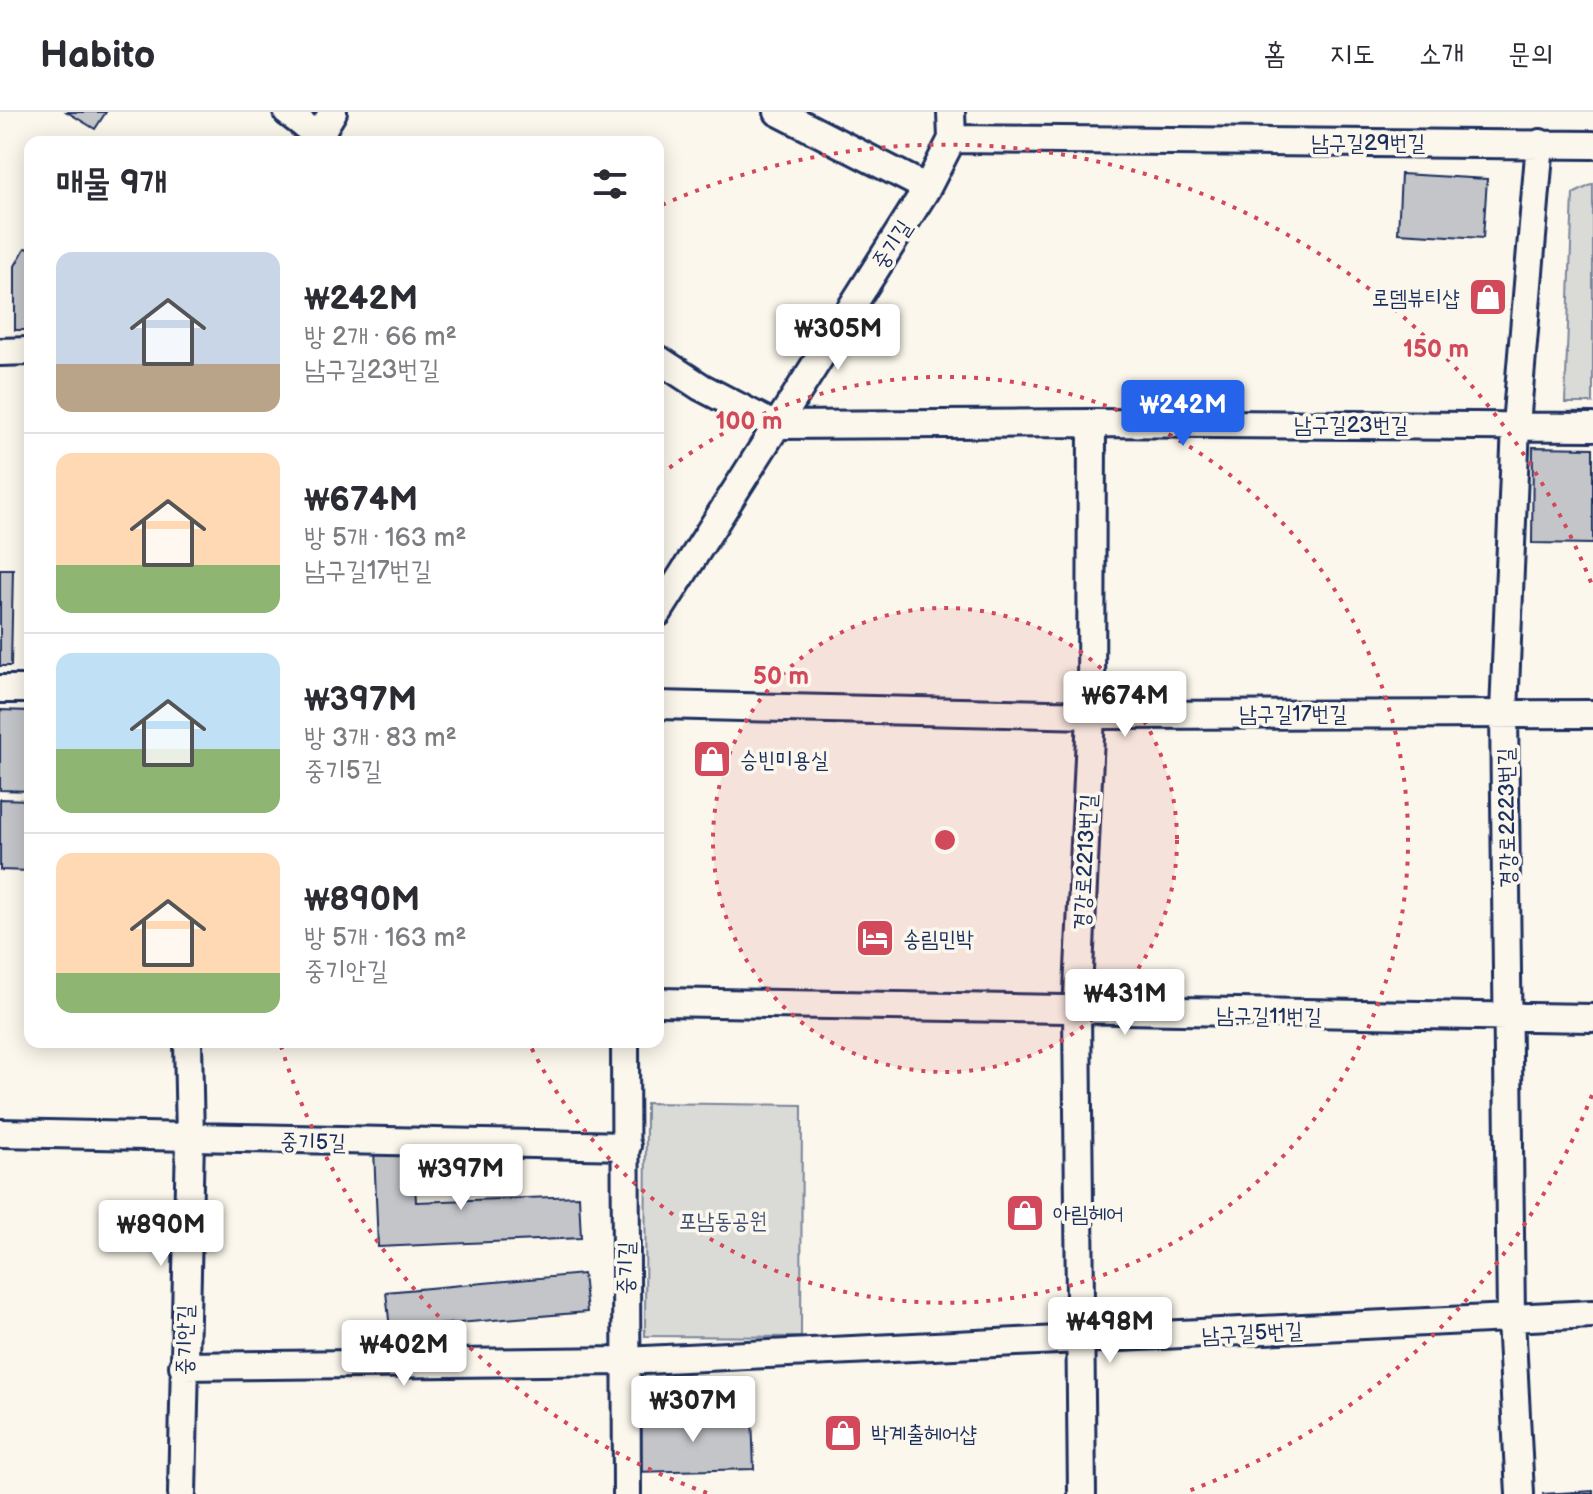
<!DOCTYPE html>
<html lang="ko">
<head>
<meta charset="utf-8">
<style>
  body { margin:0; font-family:"Balsamiq Sans","Poor Story",sans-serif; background:#f2f2f3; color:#2b2b33; height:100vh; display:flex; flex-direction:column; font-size:30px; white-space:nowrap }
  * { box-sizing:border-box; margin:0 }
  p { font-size:26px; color:#7c7c81 }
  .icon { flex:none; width:44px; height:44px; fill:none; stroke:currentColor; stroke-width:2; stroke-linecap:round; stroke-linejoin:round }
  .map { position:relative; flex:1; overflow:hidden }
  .drawer { position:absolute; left:24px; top:24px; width:640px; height:912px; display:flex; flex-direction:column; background:#fff; border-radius:16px; box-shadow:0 4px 20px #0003 }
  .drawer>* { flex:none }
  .price { position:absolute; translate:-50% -68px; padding:0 18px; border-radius:8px; background:#fff; color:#222; font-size:26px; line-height:52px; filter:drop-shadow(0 2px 4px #0008) }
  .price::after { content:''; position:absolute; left:50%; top:48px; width:24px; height:18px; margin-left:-12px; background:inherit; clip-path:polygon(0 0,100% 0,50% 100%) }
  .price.current { background:#2563eb; color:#fff }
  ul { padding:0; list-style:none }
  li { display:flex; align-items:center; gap:24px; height:200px; padding:0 32px }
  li+li { border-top:2px solid #e1e1e2 }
  li span { display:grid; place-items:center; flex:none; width:224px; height:160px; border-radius:16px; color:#555 }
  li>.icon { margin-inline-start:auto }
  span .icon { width:96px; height:96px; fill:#fffc; stroke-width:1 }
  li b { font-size:34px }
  h2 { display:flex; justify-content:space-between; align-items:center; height:96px; padding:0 32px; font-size:34px }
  header { display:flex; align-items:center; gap:48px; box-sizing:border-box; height:112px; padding:0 40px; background:#fff; border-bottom:2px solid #e1e1e2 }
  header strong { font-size:38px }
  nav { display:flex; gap:44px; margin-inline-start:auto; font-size:28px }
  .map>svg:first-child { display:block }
  .green { fill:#dadad7; stroke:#7a849a; stroke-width:2 }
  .building { fill:#c3c5c9; stroke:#1b2f5e; stroke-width:2 }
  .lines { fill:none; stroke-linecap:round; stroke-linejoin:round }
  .street-casing { stroke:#1b2f5e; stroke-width:32 }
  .street { stroke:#fbf7ec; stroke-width:26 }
  .ring { fill:none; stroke:#d1495b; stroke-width:4; stroke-dasharray:4 8 }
  .labels { text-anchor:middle; stroke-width:7; stroke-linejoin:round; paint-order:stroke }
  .street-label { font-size:22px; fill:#1b2f5e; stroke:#fbf7ec }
  .poi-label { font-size:22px; fill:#1b2f5e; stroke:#fbf7ec; text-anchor:start }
  .park-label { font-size:22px; fill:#415176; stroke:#fbf7ec }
  .centre { fill:#d1495b; stroke:#fbf7ec; stroke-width:4 }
  .ring-label { font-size:24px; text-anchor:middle; font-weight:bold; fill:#d1495b; stroke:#fbf7ec; stroke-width:7; stroke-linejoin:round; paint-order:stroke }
</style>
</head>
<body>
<header>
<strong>Habito</strong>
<nav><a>홈</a><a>지도</a><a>소개</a><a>문의</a></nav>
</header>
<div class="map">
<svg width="1593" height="1382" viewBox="0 0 1593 1382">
  <rect width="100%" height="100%" fill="#fbf7ec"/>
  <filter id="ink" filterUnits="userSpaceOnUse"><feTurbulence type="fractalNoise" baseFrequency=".0125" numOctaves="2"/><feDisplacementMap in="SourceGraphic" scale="16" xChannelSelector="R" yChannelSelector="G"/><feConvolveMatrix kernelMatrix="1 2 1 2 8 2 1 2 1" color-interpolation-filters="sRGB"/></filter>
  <g filter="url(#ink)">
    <path class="green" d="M1593,72v219h-28l8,-209z
      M646,991l156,2 -1,232 -156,-1z"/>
    <path class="building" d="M67,0h39l-11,17z
      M1401,62l86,5 -4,59 -85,-5z
      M25,136l5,1v81h-15v-64z
      M1533,335l60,1v96l-61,-1z
      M0,457h13l-2,97h-11z
      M0,598l30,1v80l-30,-1z
      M0,687l30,1v71l-30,-1z
      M413,1035l3,55 163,-6 2,42 -203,9 -4,-98z
      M583,1162l4,38 -197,17 -4,-37z
      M752,1304l2,53 -120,3 -2,-52z
      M1593,1379v3h-51z"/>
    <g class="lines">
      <defs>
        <path id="street" d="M287,0l39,30
          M778,0l149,76
          M952,27l641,6
          M315,30l18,-30
          M0,240l30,-1
          M658,247l43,28 73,38 318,-2 501,4
          M658,501l269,-425 25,-49 -1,-27
          M0,577h30
          M658,593l433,10 502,-1
          M658,890l935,16
          M625,930l2,452
          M0,1021l627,13
          M183,1254l441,-5 969,-47
          M182,1382l8,-355 -2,-97
          M1082,1382l-5,-482 14,-297 1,-292
          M1520,1382l-9,-176 -7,-606 12,-287 24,-282"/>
      </defs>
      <use href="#street" class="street-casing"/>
      <use href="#street" class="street"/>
    </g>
  </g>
  <circle cx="945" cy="728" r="232" fill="#d1495b" fill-opacity=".12"/>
  <g class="ring">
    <circle cx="945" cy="728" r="232"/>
    <path d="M660 363A463 463 0 1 1 529 931"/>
    <path d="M1592 983A695 695 0 0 1 1183 1381M707 1381A695 695 0 0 1 280 931M662 93A695 695 0 0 1 1592 473"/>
  </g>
  <defs>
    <symbol id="shop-square" viewBox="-11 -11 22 22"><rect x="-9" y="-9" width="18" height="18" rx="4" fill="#d1495b" stroke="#fbf7ec"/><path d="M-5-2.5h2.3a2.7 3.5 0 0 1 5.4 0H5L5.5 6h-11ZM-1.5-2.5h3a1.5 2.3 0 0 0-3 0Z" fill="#fff"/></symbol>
    <symbol id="hotel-square" viewBox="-11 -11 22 22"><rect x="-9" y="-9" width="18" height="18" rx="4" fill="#d1495b" stroke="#fbf7ec"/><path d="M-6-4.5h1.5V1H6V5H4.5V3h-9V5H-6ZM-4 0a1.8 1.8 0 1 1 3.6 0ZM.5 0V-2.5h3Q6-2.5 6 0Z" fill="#fff"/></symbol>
  </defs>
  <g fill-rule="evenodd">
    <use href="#shop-square" x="1466" y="163" width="44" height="44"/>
    <use href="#shop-square" x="690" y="625" width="44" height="44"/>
    <use href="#hotel-square" x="853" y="804" width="44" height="44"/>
    <use href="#shop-square" x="1003" y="1079" width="44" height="44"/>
    <use href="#shop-square" x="821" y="1299" width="44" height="44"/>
  </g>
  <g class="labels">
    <g class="street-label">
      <text x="1368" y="38">남구길29번길</text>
      <text transform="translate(891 132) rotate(-57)" y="8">중기길</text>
      <text x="1351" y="320">남구길23번길</text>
      <text x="1293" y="609">남구길17번길</text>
      <text transform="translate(1506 706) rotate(-91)" y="8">경강로2223번길</text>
      <text transform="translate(1084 750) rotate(-87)" y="8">경강로2213번길</text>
      <text transform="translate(1269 903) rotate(1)" y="8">남구길11번길</text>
      <text transform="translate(313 1029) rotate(1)" y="8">중기5길</text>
      <text transform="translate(625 1156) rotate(-89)" y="8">중기길</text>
      <text transform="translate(1252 1220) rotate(-3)" y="8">남구길5번길</text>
      <text transform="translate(184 1228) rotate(-89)" y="8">중기안길</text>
    </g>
    <g class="poi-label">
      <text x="1460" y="193" text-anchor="end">로뎀뷰티샵</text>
      <text x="740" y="655">승빈미용실</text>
      <text x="903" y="834">송림민박</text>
      <text x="1053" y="1109">아림헤어</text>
      <text x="871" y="1329">박계출헤어샵</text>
    </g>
    <g class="park-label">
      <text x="723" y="1116">포남동공원</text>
    </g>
  </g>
  <circle cx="945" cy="728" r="12" class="centre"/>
  <g class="ring-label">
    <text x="1436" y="245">150 m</text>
    <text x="749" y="317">100 m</text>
    <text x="781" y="572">50 m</text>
  </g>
</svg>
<b class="price" style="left:838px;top:260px">₩305M</b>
<b class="price current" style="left:1183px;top:336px">₩242M</b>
<b class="price" style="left:1125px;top:627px">₩674M</b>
<b class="price" style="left:1125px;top:925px">₩431M</b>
<b class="price" style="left:461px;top:1100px">₩397M</b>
<b class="price" style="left:161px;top:1156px">₩890M</b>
<b class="price" style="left:1110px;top:1253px">₩498M</b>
<b class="price" style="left:404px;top:1276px">₩402M</b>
<b class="price" style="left:693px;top:1332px">₩307M</b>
<section class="drawer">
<h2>매물 9개<svg class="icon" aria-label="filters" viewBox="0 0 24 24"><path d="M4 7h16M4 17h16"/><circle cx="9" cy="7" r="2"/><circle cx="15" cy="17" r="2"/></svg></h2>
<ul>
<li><span style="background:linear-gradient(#c9d6e8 70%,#b9a48a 0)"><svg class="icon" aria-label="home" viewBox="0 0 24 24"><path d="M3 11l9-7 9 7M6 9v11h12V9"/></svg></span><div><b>₩242M</b><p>방 2개 · 66 m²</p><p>남구길23번길</p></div></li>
<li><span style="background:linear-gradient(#ffd9b3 70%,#8fb573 0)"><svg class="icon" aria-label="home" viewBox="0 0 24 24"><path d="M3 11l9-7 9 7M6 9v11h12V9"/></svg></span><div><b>₩674M</b><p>방 5개 · 163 m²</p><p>남구길17번길</p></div></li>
<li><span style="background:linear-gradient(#bfe0f5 60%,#8fb573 0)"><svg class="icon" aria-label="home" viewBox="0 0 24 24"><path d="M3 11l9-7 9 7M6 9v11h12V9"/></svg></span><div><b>₩397M</b><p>방 3개 · 83 m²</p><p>중기5길</p></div></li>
<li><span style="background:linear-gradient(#ffd9b3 75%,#8fb573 0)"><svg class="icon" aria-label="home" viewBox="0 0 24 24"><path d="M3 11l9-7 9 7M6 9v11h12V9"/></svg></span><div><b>₩890M</b><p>방 5개 · 163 m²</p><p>중기안길</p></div></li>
</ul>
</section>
</div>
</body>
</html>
